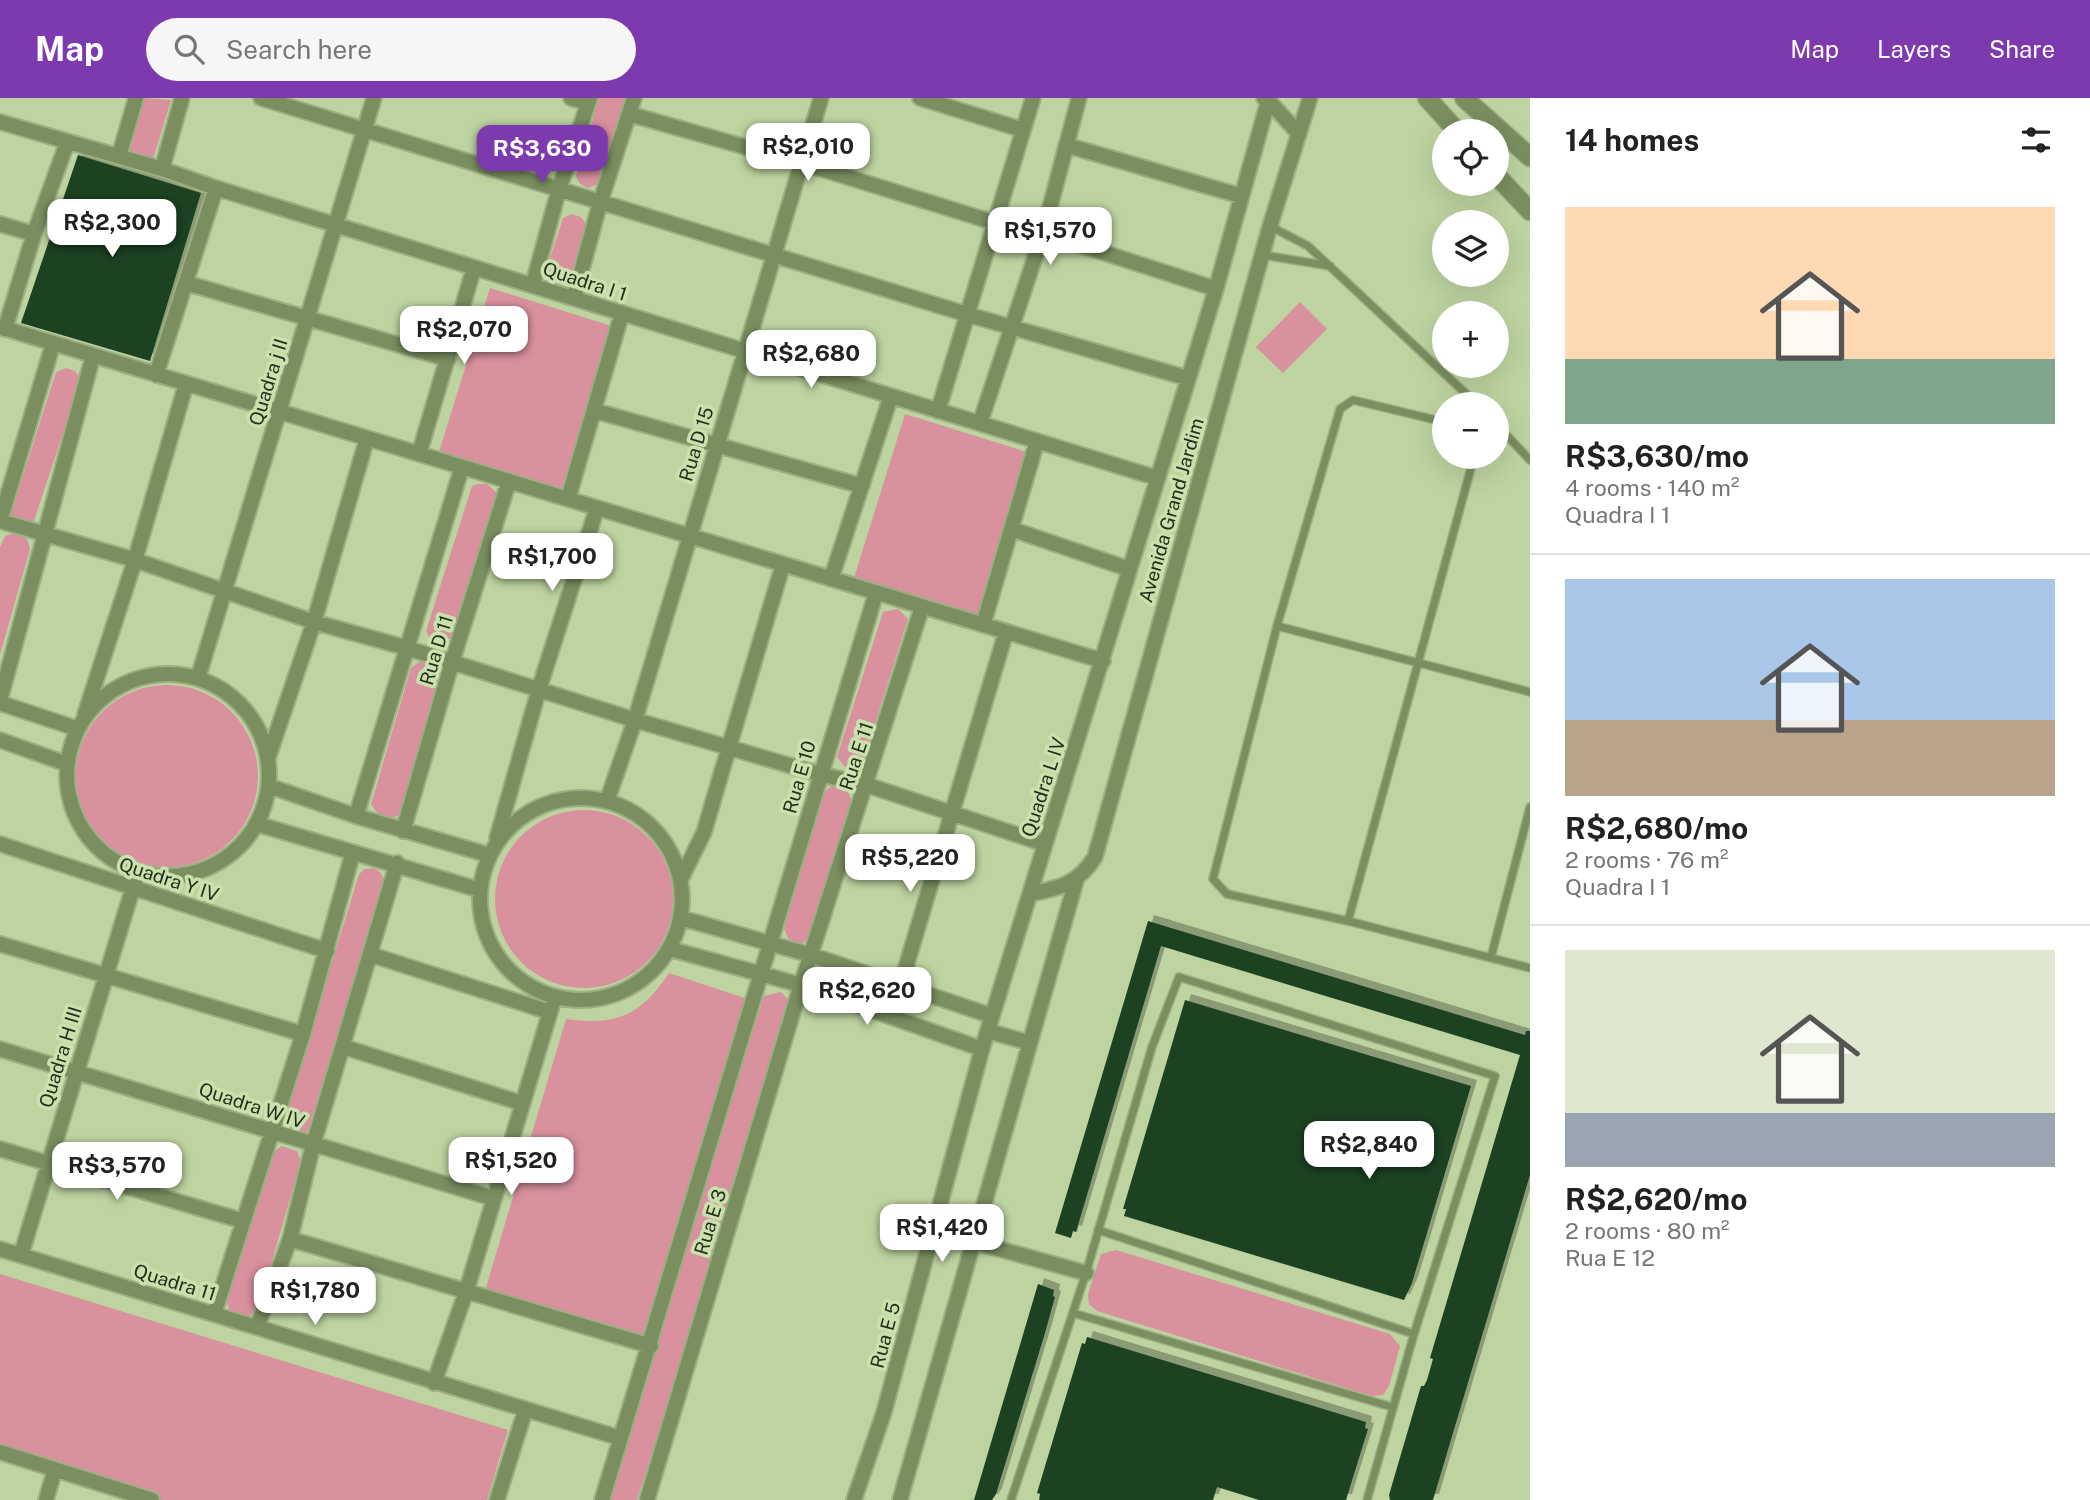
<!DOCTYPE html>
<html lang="en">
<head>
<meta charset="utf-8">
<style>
  body { margin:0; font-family:"Public Sans",sans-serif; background:#f6f6f6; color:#222; height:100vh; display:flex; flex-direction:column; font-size:26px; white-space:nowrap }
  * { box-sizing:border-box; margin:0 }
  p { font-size:23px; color:#767676 }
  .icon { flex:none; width:38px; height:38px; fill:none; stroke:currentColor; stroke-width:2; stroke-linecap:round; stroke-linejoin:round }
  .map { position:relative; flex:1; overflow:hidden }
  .panel { display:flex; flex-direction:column; background:#fff; width:560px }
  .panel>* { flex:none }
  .fabs { position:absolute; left:1432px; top:21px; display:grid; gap:14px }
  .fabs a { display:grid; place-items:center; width:77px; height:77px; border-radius:50%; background:#fff; box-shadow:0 7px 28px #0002; font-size:35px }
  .price { position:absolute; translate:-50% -60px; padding:0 16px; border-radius:14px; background:#fff; color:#222; font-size:23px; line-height:46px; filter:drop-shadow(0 2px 4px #0008) }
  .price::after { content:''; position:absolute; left:50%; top:42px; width:21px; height:16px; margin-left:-10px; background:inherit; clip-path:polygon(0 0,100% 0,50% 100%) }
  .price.active { background:#7d3aae; color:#fff }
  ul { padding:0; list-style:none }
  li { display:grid; align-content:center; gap:14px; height:371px; padding:0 35px }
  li+li { border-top:2px solid #e0e0e0 }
  li span { display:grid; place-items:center; height:217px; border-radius:0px; color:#555 }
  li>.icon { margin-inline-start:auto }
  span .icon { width:126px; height:126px; fill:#fffc; stroke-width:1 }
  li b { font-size:30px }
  h2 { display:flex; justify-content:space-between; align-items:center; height:84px; padding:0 35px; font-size:30px }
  header { display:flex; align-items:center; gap:42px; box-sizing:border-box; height:98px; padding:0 35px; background:#7d3aae; color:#fff }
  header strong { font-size:33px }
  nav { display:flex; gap:38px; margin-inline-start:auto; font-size:24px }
  .search { width:490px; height:63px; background:#f6f6f6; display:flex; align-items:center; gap:18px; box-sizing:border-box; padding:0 24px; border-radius:38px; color:#767676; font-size:26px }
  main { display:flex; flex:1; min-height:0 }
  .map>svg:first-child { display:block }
  .green { fill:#d9919e }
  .building { fill:#1a4221; filter:url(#shadow) }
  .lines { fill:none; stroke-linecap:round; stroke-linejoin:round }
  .service-casing { stroke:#9caf83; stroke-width:10 }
  .minor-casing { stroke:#9caf83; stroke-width:18 }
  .tertiary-casing { stroke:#9caf83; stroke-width:21 }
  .service { stroke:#7a8e60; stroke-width:7 }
  .minor { stroke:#7a8e60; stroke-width:14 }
  .tertiary { stroke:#7a8e60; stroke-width:18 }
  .labels { text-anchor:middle; stroke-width:7; stroke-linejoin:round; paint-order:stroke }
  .street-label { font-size:19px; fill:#252e1a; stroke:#c9e1ad }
</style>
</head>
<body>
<header>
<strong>Map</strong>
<div class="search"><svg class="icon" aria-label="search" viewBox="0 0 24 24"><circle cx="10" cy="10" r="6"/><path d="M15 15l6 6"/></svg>Search here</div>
<nav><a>Map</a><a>Layers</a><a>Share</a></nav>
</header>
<main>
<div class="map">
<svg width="1530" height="1402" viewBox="0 0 1530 1402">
  <defs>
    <filter id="shadow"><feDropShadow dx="6" dy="-6" stdDeviation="0" flood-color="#0004"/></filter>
  </defs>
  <rect width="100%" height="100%" fill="#bdd3a0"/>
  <path class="green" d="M144,0l27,2 -17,56 -4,3 -20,-6 -2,-4z
    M599,0h27l-25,85 -13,5 -8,-4 -4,-8z
    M572,116l9,3 6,8 -17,56 -13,5 -8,-4 -4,-8 18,-56z
    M490,190l125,39 -51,164 -125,-39z
    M1300,204l27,27 -44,44 -27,-26z
    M66,270l9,3 6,8 -49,148 -22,-10 46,-145z
    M905,316l125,39 -51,165 -125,-40z
    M477,386h10l10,9 -46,145 -12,5 -9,-4 -4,-8 46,-145z
    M15,435l12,6 3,10 -30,106v-108l5,-11z
    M898,511l10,10 -46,145 -8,4 -9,-1 -8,-10 46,-145z
    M429,563l8,6 2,10 -39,138 -10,4 -10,-2 -9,-13 40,-136 8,-6z
    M76 678a91 91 0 1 1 182 0a91 91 0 1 1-182 0Z
    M831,688l15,2 6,13 -39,138 -15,5 -10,-6 -4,-9 40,-136z
    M495 801a89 89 0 1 1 178 0a89 89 0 1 1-178 0Z
    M374,770l7,5 3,8 -77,252 -4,2 -18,-5 -3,-4 77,-252 6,-5z
    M669,875l79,26 -105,339 -158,-47 81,-272c51,7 74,-3 103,-46z
    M781,894l12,12 -156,496h-33l160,-504z
    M282,1048l15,5 4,10 -43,148 -13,11 -15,-6 -4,-16 47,-146z
    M1116,1152l274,84 10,12 -11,40 -6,9 -11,1 -275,-85 -8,-7 -1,-10 13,-40z
    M0,1176l508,156 -21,70h-336l-151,-46z"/>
  <path class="building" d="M78,57l123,38 -51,168 -129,-38z
    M1148,823l377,114 1,-4h4v144l-97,325h-43l-1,-5 32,-109h3l3,-6 6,-21 -3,-1 90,-303 -359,-109 -85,286 -3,-1 -2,7 -16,-5z
    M1185,902l286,86 -59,197 -8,17 -280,-84 2,-7h-3z
    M1038,1186l16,6 -1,6 2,1 -10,36 -49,161 -4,6h-18z
    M1087,1239l279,85 -1,6 3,1 -22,71h-87l-42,-13 -4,13h-174l1,-6 -3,-1 45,-150 3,1z"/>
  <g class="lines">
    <defs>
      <path id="service" d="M1270,128l38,20 169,158
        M1263,157l67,11
        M1444,324l-91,-22 -13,9 -63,217 -64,253 14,15 121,27 182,47
        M1496,326l34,36
        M1277,528l253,66
        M1348,823l126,-464
        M1491,859l39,-150
        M1098,1132l316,104
        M1073,1215l319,94
        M1011,1402l75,-227 66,-226 27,-70 316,99 -81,258 -47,166"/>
      <path id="minor" d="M261,0l705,216 221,64
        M571,0l17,5
        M920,0l103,32
        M1264,0l4,2 31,34
        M629,16l173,49 194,60
        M0,24l162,47 54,19 941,290
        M1066,47l175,51
        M119,58l17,-58
        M162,71l20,-71
        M0,126l34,10
        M1043,135l173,56
        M186,185l262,76
        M533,186l26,-95 31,-91
        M574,200l26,-95 34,-105
        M0,229l1103,334
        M5,231l29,-95 33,-91
        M53,246l-53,177 135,39 179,62 93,26 228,72 184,54 48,11 178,59
        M156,277l60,-187
        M596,313l266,75
        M938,313l95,-313
        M980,325l63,-190 36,-135
        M419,356l55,-186
        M568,401l54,-186
        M1011,431l118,40
        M831,481l60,-183
        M983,527l54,-184
        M67 677a101 101 0 1 1 202 0a101 101 0 1 1-202 0Z
        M198,580l176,-580
        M0,602l93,-344
        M0,605l78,26
        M85,616l50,-154 51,-176
        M0,642l67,24
        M268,660l46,-136 53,-184
        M269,688l87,30 133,39
        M480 801a101 101 0 1 1 202 0a101 101 0 1 1-202 0Z
        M607,703l28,-81 186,-622
        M356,718l106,-349
        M257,726l223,66
        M403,733l49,-169 57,-181
        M497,740l42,-149 58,-181
        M0,746l327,107
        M681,781l23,-47 79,-268
        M1030,796c30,-6 48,-10 65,-37l175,-631 40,-128
        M681,820l130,37 181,61
        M0,846l303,90
        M670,851l131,36 181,64
        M372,857l178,57
        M900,889l106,-355
        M988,933l42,12
        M344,949l177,56
        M0,951l492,149
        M0,1051l243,72
        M290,1141l361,107
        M974,1144l112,31
        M0,1151l620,189
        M21,1157l117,-384
        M214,1216l89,-280 50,-182
        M257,1229l33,-88 23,-94 84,-282
        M434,1285l33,-94 87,-290
        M0,1354l152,48
        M46,1402l9,-31
        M497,1402l28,-89
        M602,1402l274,-907
        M647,1402l154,-515 121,-378
        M854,1402l30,-88 98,-363 234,-760 53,-191
        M900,1402l176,-619"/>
      <path id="tertiary" d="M1427,0l30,33
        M1464,0l66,59
        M1496,77l34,36"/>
    </defs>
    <use href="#service" class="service-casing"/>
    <use href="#minor" class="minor-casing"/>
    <use href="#tertiary" class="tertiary-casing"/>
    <use href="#service" class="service"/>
    <use href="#minor" class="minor"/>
    <use href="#tertiary" class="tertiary"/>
  </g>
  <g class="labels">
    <g class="street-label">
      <text transform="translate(585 183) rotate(18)" y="7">Quadra I 1</text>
      <text transform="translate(268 284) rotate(-73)" y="7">Quadra j II</text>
      <text transform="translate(696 346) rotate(-73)" y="7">Rua D 15</text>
      <text transform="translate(1171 412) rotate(-74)" y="7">Avenida Grand Jardim</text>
      <text transform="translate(436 552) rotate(-73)" y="7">Rua D 11</text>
      <text transform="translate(856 658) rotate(-72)" y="7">Rua E 11</text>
      <text transform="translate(799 679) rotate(-74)" y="7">Rua E 10</text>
      <text transform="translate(1043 689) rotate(-72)" y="7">Quadra L IV</text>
      <text transform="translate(169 781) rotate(18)" y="7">Quadra Y IV</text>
      <text transform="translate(60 959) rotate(-73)" y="7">Quadra H III</text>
      <text transform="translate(252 1007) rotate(18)" y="7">Quadra W IV</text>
      <text transform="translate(710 1124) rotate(-73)" y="7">Rua E 3</text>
      <text transform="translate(175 1184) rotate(17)" y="7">Quadra 11</text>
      <text transform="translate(885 1237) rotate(-75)" y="7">Rua E 5</text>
    </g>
  </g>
</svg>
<div class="fabs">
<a><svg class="icon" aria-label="locate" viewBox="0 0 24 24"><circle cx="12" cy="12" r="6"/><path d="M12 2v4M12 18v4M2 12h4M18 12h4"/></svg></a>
<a><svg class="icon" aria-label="layers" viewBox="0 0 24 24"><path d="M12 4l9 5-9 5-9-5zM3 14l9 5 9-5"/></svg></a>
<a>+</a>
<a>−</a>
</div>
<b class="price" style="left:808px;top:85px">R$2,010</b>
<b class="price active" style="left:542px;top:87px">R$3,630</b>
<b class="price" style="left:112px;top:161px">R$2,300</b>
<b class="price" style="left:1050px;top:169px">R$1,570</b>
<b class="price" style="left:464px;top:268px">R$2,070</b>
<b class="price" style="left:811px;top:292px">R$2,680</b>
<b class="price" style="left:552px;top:495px">R$1,700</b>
<b class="price" style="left:910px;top:796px">R$5,220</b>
<b class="price" style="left:867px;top:929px">R$2,620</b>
<b class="price" style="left:1369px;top:1083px">R$2,840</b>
<b class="price" style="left:511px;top:1099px">R$1,520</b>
<b class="price" style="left:117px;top:1104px">R$3,570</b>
<b class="price" style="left:942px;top:1166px">R$1,420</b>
<b class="price" style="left:315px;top:1229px">R$1,780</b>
</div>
<section class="panel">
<h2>14 homes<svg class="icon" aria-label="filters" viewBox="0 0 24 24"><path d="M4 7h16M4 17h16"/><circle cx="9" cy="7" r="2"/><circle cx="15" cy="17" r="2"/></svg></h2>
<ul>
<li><span style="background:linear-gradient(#ffd9b3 70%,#7fa58c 0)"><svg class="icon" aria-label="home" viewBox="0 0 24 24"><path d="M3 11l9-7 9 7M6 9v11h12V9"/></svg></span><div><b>R$3,630/mo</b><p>4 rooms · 140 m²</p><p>Quadra I 1</p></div></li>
<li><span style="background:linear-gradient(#a9c7e8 65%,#b9a48a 0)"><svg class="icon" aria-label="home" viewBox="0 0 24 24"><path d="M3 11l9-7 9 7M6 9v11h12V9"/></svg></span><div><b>R$2,680/mo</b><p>2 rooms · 76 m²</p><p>Quadra I 1</p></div></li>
<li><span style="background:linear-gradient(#dfe7d0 75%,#9aa5b1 0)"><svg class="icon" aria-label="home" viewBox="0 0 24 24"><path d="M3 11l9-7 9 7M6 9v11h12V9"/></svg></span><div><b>R$2,620/mo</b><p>2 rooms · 80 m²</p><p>Rua E 12</p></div></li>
</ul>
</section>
</main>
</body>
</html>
